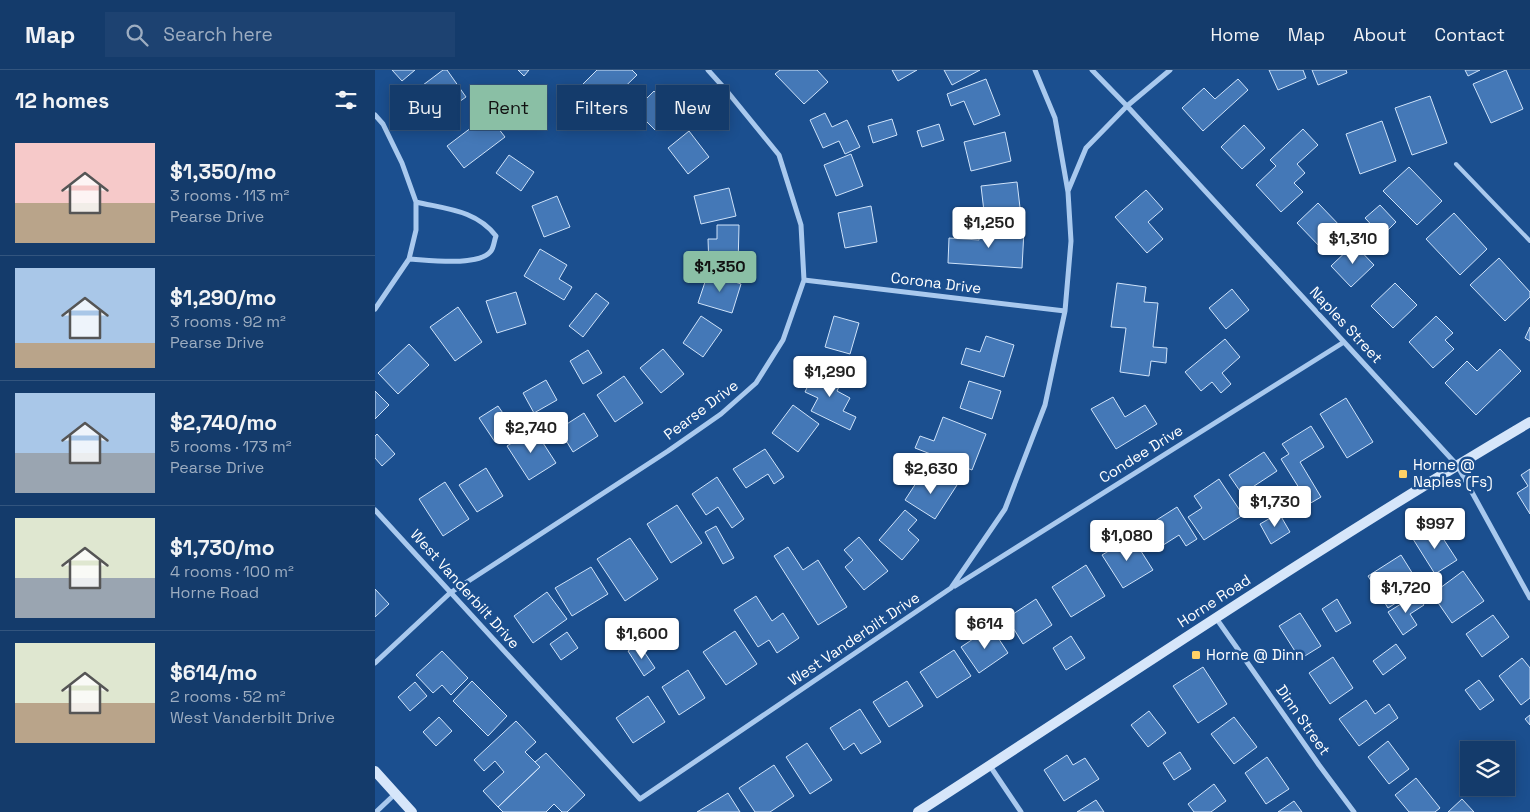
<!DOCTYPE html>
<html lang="en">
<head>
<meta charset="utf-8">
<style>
  body { margin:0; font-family:"Space Grotesk",sans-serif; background:#1d4271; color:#f1f3f6; height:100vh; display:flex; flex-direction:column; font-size:19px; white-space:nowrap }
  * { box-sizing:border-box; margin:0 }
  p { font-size:16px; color:#9dadc1 }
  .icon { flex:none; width:28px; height:28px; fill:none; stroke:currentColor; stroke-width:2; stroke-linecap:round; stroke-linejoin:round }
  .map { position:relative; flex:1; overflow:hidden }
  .sheet { display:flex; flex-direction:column; background:#143b6b; width:375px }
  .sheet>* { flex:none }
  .top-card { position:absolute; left:15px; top:15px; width:475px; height:45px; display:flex; gap:10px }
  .controls { position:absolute; left:1085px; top:671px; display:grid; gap:10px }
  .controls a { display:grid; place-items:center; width:55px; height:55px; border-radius:0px; background:#143b6b; box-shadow:0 2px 12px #0003,0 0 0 1px #33557e; font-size:25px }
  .price { position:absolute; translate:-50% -42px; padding:0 11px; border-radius:5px; background:#fff; color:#222; font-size:16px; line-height:32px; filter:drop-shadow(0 1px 2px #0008) }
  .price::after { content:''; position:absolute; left:50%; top:30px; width:15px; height:11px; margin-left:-8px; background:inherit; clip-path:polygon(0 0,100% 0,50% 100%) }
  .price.active { background:#8abfa5; color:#111 }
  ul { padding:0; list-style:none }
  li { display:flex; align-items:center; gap:15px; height:125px; padding:0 15px }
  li+li { border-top:1px solid #33557e }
  li span { display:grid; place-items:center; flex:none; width:140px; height:100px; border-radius:0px; color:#555 }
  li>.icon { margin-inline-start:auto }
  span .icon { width:60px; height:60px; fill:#fffc; stroke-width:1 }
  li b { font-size:21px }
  h2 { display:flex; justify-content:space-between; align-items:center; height:60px; padding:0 15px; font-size:21px }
  .chip { padding:0 18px; border-radius:0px; background:#143b6b; box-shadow:0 2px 12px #0003,0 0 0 1px #33557e; font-size:18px; line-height:45px }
  .chip.active { background:#8abfa5; color:#111 }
  header { display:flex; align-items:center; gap:30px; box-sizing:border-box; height:70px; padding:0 25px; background:#143b6b; border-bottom:1px solid #33557e }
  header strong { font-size:24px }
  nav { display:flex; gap:28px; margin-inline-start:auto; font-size:18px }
  .search { width:350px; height:45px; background:#1d4271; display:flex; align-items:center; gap:12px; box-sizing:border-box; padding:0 18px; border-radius:0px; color:#9dadc1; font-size:19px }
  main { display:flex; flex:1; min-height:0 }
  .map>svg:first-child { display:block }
  .building { fill:#4478b7; stroke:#cfe3fa }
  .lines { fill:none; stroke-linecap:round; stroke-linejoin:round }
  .lane { stroke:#a9c9ee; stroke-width:4 }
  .street { stroke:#a9c9ee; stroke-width:5 }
  .secondary { stroke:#d6e6fa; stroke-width:10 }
  .poi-dot { fill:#ffd166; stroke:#1b4f8f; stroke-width:2 }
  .labels { text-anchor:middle; stroke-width:5; stroke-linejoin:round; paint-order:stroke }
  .street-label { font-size:15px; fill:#fff; stroke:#1b4f8f }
  .poi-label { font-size:15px; fill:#fff; stroke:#1b4f8f; text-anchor:start }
</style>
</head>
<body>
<header>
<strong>Map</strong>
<div class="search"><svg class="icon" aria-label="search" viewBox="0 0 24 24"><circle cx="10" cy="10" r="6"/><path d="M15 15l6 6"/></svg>Search here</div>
<nav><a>Home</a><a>Map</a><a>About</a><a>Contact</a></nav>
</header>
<main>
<section class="sheet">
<h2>12 homes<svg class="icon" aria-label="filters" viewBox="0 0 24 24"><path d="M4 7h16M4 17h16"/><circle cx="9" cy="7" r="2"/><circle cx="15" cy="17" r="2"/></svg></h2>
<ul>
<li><span style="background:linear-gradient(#f6c9c9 60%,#b9a48a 0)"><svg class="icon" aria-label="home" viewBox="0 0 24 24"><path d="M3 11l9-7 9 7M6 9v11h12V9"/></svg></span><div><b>$1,350/mo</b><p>3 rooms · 113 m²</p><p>Pearse Drive</p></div></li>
<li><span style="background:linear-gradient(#a9c7e8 75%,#b9a48a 0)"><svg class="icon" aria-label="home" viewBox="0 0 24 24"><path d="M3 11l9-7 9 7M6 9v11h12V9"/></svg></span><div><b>$1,290/mo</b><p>3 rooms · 92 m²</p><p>Pearse Drive</p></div></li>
<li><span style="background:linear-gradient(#a9c7e8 60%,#9aa5b1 0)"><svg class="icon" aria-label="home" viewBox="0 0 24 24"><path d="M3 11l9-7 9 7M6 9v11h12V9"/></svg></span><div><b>$2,740/mo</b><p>5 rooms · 173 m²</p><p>Pearse Drive</p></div></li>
<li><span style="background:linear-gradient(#dfe7d0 60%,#9aa5b1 0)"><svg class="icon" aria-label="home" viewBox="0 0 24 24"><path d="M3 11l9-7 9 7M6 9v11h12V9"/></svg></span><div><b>$1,730/mo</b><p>4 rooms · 100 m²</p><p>Horne Road</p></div></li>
<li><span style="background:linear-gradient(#dfe7d0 60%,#b9a48a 0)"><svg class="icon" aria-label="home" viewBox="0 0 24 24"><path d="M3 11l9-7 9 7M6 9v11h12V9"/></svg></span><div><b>$614/mo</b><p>2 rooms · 52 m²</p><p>West Vanderbilt Drive</p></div></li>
</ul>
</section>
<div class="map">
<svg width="1155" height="742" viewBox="0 0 1155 742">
  <rect width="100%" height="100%" fill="#1b4f8f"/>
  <path class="building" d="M17,0h23l-13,11z
    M68,0h4l19,27 -27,19 -20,-28z
    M143,0h11l-5,6z
    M222,0h35l5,5 -32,31 -22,-22z
    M405,0h37l11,12 -24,22 -29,-30z
    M517,0h25l-19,11z
    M569,0h36l-28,15z
    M894,0h34l3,8 -28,12z
    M937,0h34l1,3 -29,12z
    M1090,0h15l-12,6z
    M1131,0l17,39 -32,14 -18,-39z
    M611,9l14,36 -26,10 -10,-24 -13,5 -4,-12z
    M863,9l10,11 -45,41 -21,-23 22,-20 11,11z
    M279,21l21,22 -19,18 -21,-21z
    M1055,26l17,47 -35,12 -17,-47z
    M450,43l7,14 15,-7 13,27 -15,7 -6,-13 -16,7 -13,-28z
    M113,45l17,22 -41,31 -17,-22z
    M517,49l5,16 -24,8 -5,-17z
    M1007,51l14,40 -36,13 -14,-40z
    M564,54l5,16 -22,7 -5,-16z
    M869,55l21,23 -23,21 -21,-22z
    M928,59l15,16 -21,19 8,9 -11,10 9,9 -22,20 -25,-27 20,-19 -6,-6z
    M314,61l20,26 -21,17 -20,-26z
    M630,62l6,29 -40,10 -7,-29z
    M476,84l12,32 -27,10 -12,-31z
    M134,85l25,17 -13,19 -25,-18z
    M1034,97l33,34 -25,24 -34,-34z
    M642,112l4,34 -36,4 -4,-34z
    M354,118l7,28 -35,8 -7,-28z
    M771,120l17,19 -15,13 15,17 -16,14 -32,-36z
    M182,126l13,31 -26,10 -12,-31z
    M943,133l25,26 -21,20 -25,-26z
    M1005,135l16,17 -14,14 -17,-18z
    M496,136l6,36 -32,6 -7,-35z
    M1079,143l33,36 -27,26 -34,-36z
    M342,155h22l-1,43 -29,-1 -1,-28h9z
    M605,158l44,2 -2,38 -74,-5 1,-25 30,2z
    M979,174l20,21 -23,22 -20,-21z
    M165,179l27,16 -8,14 13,8 -8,13 -40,-24z
    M1124,188l31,34v5l-25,24 -35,-36z
    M333,203l33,11 -9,29 -34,-10z
    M742,213l29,4 -2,15 14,1 -5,44 14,1 -1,15 -15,-2 -2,15 -29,-4 6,-44 -15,-1z
    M1020,213l22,22 -24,23 -22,-22z
    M857,219l17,21 -23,19 -17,-21z
    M141,222l10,32 -29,9 -11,-32z
    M221,223l13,10 -26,34 -14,-11z
    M83,237l24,35 -27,19 -25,-34z
    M326,246l21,14 -19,27 -20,-14z
    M459,246l25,7 -9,31 -25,-7z
    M1061,246l17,17 -8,7 9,9 -21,19 -24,-26z
    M1155,257v14l-5,-3z
    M611,266l28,9 -10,32 -43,-13 5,-16 14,4z
    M850,269l15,18 -18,16 9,11 -10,9 -9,-11 -11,9 -16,-19z
    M34,274l20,21 -31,29 -20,-21z
    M288,279l21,25 -23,19 -21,-25z
    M1125,279l21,22 -45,44 -31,-32 22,-22 10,10z
    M213,280l14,23 -19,11 -13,-23z
    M442,296l26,12 -6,13 13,7 -7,13 13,6 -6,13 -39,-19 7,-13 -13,-6z
    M249,306l19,27 -28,19 -18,-27z
    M171,310l11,20 -23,13 -11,-20z
    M594,311l32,10 -9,28 -32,-11z
    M0,321l14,14 -14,14z
    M738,327l12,20 20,-12 12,19 -41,25 -25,-40z
    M971,328l27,44 -26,16 -27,-44z
    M418,335l26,19 -21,28 -26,-19z
    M123,336l16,23 -19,13 -16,-24z
    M209,343l14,23 -25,16 -14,-23z
    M568,347l43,17 -14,36 -57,-22 5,-12 14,5z
    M936,356l13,21 -24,15 21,35 -12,7 -28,-45 8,-5 -7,-10z
    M159,359l22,34 -27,17 -22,-34z
    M2,364l18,20 -13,12 -7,-8v-22z
    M390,379l19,28 -10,7 -6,-10 -22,14 -13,-19z
    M889,382l13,19 -35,23 -13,-19z
    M111,398l17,28 -26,16 -18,-27z
    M1155,399v45l-13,-21 11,-7 -7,-11z
    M562,402l20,13 -22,34 -30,-19 15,-23 10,6z
    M342,407l27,42 -12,9 -14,-21 -12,8 -14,-21z
    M844,409l24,36 -39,25 -16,-23 14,-9 -8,-12z
    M70,412l24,37 -26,17 -24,-37z
    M302,435l25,38 -31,20 -24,-39z
    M802,437l20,32 -11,7 -7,-11 -22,14 -13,-21z
    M530,440l12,10 -9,10 11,10 -17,20 -23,-20z
    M904,443l11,19 -19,12 -11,-20z
    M341,456l18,32 -11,6 -18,-32z
    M1060,456l22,34 -22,14 -22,-35z
    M484,467l29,34 -24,19 -19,-23 8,-7 -9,-10z
    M757,467l21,33 -30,18 -21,-33z
    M255,468l28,41 -33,22 -28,-42z
    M413,477l15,23 15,-10 29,47 -29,18 -44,-69z
    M1026,485l20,32 -33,21 -20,-32z
    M711,495l19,31 -34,21 -19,-30z
    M216,497l17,27 -36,22 -17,-28z
    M1088,501l21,30 -32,22 -20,-29z
    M0,519l14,15 -14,13z
    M172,522l20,27 -34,24 -19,-27z
    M1042,524l7,11 -14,9 7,11 -14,10 -15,-23z
    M381,526l16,25 11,-8 16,25 -22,15 -8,-13 -11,7 -24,-37z
    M661,529l16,26 -29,19 -16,-26z
    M962,529l14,24 -15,9 -14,-23z
    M925,543l21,33 -21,13 -21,-33z
    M1118,545l16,22 -27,20 -16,-23z
    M616,557l17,26 -29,20 -18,-26z
    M360,561l22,33 -31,21 -23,-33z
    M192,562l11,16 -17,12 -11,-16z
    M696,566l14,22 -19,12 -13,-22z
    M264,574l16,24 -11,8 -16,-25z
    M1021,574l10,14 -23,17 -10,-14z
    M579,580l17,26 -34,22 -17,-26z
    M67,581l26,27 -17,17 -9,-10 -9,8 -17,-18z
    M958,587l20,31 -23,16 -21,-31z
    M1147,588l8,10v30l-9,7 -22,-29z
    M828,597l24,37 -29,19 -25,-37z
    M313,600l17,28 -26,17 -17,-28z
    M1104,610l15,20 -14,10 -15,-20z
    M97,611l35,35 -19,20 -35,-35z
    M532,611l16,25 -34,21 -16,-25z
    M40,612l12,14 -17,15 -12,-14z
    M273,626l17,26 -32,21 -17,-25z
    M991,630l9,14 14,-10 9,14 -39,28 -20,-27z
    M485,639l21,33 -20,12 -7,-11 -10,7 -14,-22z
    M774,641l17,22 -18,14 -17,-22z
    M1155,645v10l-5,-6z
    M64,647l13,14 -16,15 -13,-14z
    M859,647l23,30 -23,17 -23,-30z
    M141,651l20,21 -11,10 15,15 -42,40 -15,-16 21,-19 -9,-11 -11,10 -10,-11z
    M1013,671l21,28 -20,15 -21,-27z
    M432,673l25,37 -22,14 -24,-37z
    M805,682l11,17 -17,11 -11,-17z
    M171,683l39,42 -18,17h-5l-8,-8 -8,8h-43l-5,-5 42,-40 -5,-5z
    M692,685l6,10 12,-7 14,21 -35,22 -20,-31z
    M892,687l22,32 -23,15 -21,-31z
    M399,695l20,31 -24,16h-15l-16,-24z
    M1041,708l24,30 -5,4h-26l-14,-17z
    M839,714l12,17 -15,11h-17l-6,-8z
    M353,723l12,19h-43z
    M1087,729l12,13h-26z
    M721,730l8,12h-27z
    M919,731l8,11h-24z"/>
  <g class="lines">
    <path class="lane" d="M1081,94l74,77"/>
    <path class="street" d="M717,0l35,36 330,359 73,133
      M0,45l8,9 19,39 14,39v28l-7,29 -34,50
      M693,121l18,-43 41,-42 43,-36
      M34,189c19,1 70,8 82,-8 3,-4 3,-10 5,-15 -20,-26 -50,-27 -80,-34
      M429,210l261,31
      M0,440l265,289 311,-211 54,-79 40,-104 20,-94 6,-70 -3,-49 -13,-74 -20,-48
      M580,516l389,-244
      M841,548l103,147 35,47
      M0,593l75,-70 218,-142 53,-37 35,-31 27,-43 21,-60 -3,-55 -22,-70 -53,-65 -18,-20
      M615,696l31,46
      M1,742l19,-18"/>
    <path class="secondary" d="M0,701l37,41
      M543,742c203,-131 403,-267 612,-390"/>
  </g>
  <g class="poi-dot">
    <rect x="1023" y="399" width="10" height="10" rx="2.5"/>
    <rect x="816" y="580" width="10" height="10" rx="2.5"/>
  </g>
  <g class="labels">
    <g class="street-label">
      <text transform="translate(561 213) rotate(7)" y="5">Corona Drive</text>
      <text transform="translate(971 255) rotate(47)" y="5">Naples Street</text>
      <text transform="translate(326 340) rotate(-37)" y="5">Pearse Drive</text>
      <text transform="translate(766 384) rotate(-32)" y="5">Condee Drive</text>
      <text transform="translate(90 519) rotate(48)" y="5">West Vanderbilt Drive</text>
      <text transform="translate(839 531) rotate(-33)" y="5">Horne Road</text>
      <text transform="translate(479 569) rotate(-34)" y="5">West Vanderbilt Drive</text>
      <text transform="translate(928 650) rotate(55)" y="5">Dinn Street</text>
    </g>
    <g class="poi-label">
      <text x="1038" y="400">Horne @<tspan x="1038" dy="17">Naples (Fs)</tspan></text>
      <text x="831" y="590">Horne @ Dinn</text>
    </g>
  </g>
</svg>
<div class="controls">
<a><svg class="icon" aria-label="layers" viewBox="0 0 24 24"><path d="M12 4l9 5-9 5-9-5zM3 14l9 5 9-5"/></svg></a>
</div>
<b class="price" style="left:614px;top:179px">$1,250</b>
<b class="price" style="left:978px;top:195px">$1,310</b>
<b class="price active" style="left:345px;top:223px">$1,350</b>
<b class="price" style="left:455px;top:328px">$1,290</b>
<b class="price" style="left:156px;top:384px">$2,740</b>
<b class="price" style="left:556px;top:425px">$2,630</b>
<b class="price" style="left:900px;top:458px">$1,730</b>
<b class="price" style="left:1060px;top:480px">$997</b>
<b class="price" style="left:752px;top:492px">$1,080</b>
<b class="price" style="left:1031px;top:544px">$1,720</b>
<b class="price" style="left:610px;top:580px">$614</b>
<b class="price" style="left:267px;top:590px">$1,600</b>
<div class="top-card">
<a class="chip">Buy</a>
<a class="chip active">Rent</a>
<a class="chip">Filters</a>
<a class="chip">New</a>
</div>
</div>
</main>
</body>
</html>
